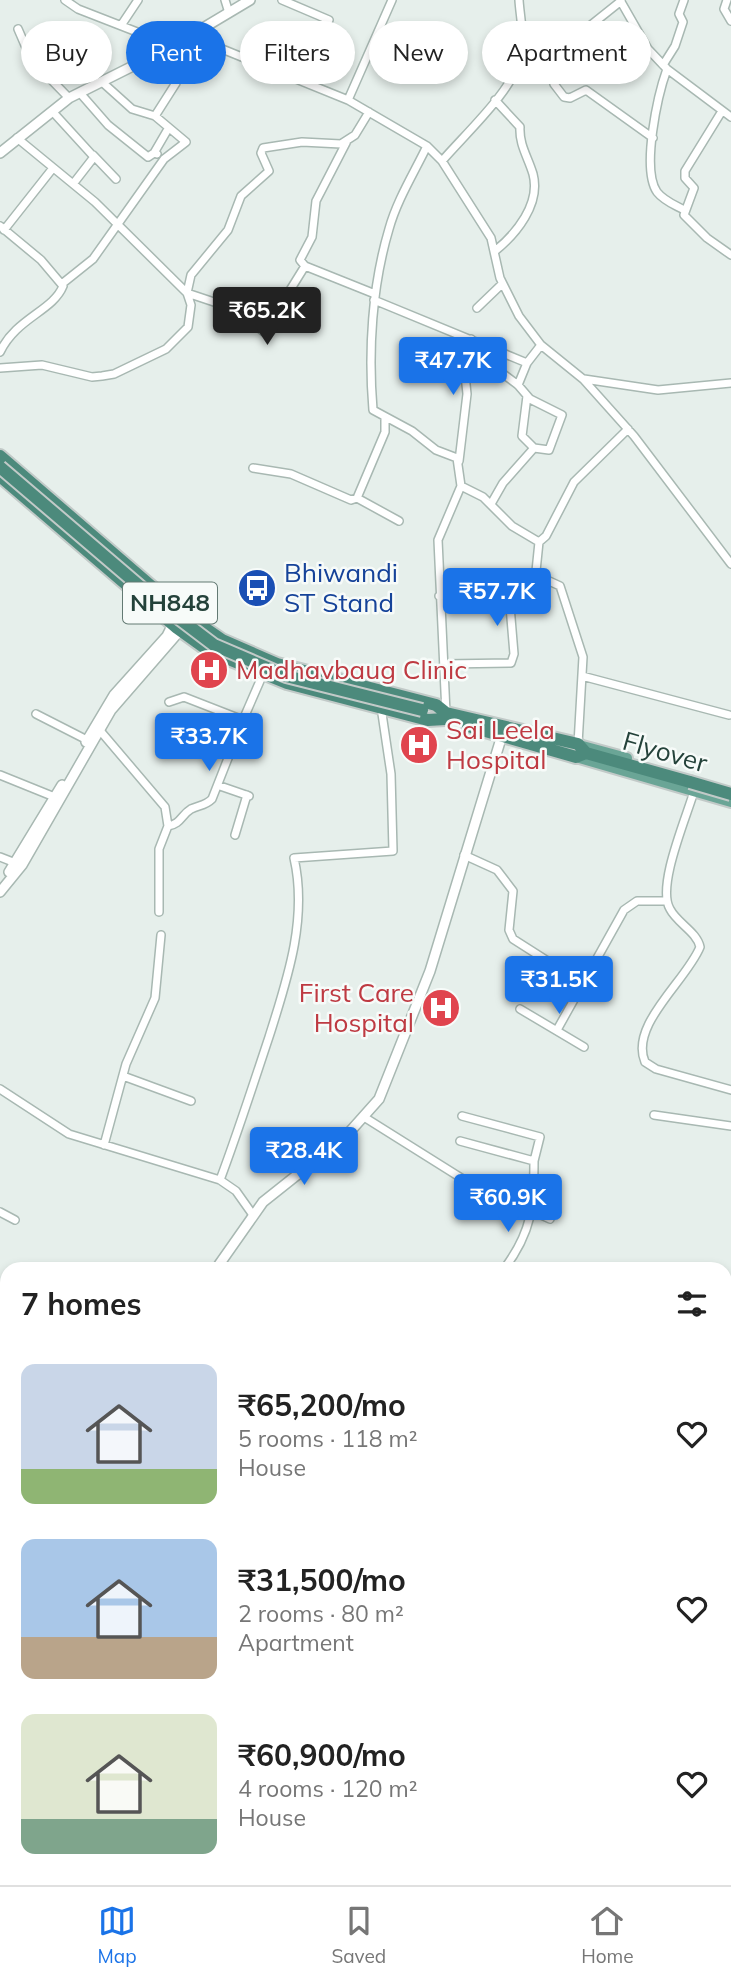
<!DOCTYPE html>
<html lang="en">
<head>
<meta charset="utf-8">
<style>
  body { margin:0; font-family:Mulish,sans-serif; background:#f6f6f6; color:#222; height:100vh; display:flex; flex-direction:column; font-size:26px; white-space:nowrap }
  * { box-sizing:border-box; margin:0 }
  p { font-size:23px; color:#767676 }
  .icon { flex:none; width:38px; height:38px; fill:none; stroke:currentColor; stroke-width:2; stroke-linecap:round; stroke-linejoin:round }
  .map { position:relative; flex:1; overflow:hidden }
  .drawer { position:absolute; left:0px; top:1262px; width:732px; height:625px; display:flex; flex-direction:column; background:#fff; border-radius:21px 21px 0 0; box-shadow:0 4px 10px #0003 }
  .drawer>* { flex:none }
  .guide { position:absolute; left:21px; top:21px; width:690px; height:63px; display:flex; gap:14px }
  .price { position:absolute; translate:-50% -60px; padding:0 16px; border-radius:7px; background:#1a73e8; color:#fff; font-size:23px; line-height:46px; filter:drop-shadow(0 2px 4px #0008) }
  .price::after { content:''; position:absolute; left:50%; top:42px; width:21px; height:16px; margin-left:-10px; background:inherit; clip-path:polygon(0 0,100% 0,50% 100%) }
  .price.active { background:#222; color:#fff }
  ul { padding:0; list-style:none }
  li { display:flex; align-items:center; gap:21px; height:175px; padding:0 21px }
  li span { display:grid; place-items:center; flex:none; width:196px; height:140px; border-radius:14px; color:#555 }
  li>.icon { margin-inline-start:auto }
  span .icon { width:84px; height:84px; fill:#fffc; stroke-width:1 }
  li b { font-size:30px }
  h2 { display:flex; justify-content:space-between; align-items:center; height:84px; padding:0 21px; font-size:30px }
  .tag { padding:0 24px; border-radius:32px; background:#fff; box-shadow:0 4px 10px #0003; font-size:24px; line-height:63px }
  .tag.active { background:#1a73e8; color:#fff }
  .tabs { display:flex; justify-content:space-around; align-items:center; height:98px; border-top:2px solid #e0e0e0; background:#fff; font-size:19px; color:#767676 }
  .tabs a { display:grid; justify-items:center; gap:4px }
  .tabs .active { color:#1a73e8 }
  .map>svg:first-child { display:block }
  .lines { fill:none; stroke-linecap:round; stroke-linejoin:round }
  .minor-casing { stroke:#a8b8b2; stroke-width:10 }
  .tertiary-casing { stroke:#a8b8b2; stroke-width:12 }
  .primary-casing { stroke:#c2cac8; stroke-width:14 }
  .trunk-casing { stroke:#c2cac8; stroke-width:16 }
  .minor { stroke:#fff; stroke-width:7 }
  .tertiary { stroke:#fff; stroke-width:9 }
  .primary { stroke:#6aa596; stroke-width:10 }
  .trunk { stroke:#4c8a7c; stroke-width:12 }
  .trunk-bridge-casing { stroke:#c2cac8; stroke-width:16; stroke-linecap:butt }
  .trunk-bridge { stroke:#4c8a7c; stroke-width:12 }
  .labels { text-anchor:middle; stroke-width:5; stroke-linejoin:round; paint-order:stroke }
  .shield { fill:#f7fbf9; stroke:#637a73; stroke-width:2 }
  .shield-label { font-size:24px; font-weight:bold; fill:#24423a }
  .transit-label { font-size:26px; fill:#164399; stroke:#f7fbf9; text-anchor:start }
  .health-label { font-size:26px; fill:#be3a42; stroke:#f7fbf9; text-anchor:start }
  .street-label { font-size:26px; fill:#24423a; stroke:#f7fbf9 }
</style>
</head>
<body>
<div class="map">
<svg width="731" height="1885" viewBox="0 0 731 1885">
  <rect width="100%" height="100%" fill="#e6efeb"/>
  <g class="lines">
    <defs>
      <path id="minor" d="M65,0l13,9 95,37
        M225,0l4,13
        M282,0l47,20
        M620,0l28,49 19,20 64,48
        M727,0l-3,9 7,12
        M122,24l16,-24
        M18,29l13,30 38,39
        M522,44l26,18 6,22 10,13 6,1 16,-8 67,48
        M523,44l53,-7 45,-36
        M663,65l12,-19 8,-24 -4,-8 5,-14
        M667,69c-9,25 -26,100 -10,123 7,9 18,13 27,18
        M102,82l30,27 23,7
        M80,93l28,32 40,32 6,-4
        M348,100l44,-100
        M52,111l42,46 -21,27
        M722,111l-37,60v7l9,10 -10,27 23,23 24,17
        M17,138l78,64 92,91 48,16 29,23 5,1 5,-6v-11l31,-50
        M346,143l-30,58 -4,36 -12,23 5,6 70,28
        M427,146c-13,27 -30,54 -38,83 -17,57 -21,122 -16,181l39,21 24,19 21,8 4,28 22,11 29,29 27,16 -3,29 2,5 22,10 23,71 -5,87
        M157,154l-3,-1 14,-24
        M93,155l23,24
        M442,161c23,-27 73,-72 79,-106 4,-17 -1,-38 -2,-55
        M0,226l41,34 22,26c-10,25 -47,32 -63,66
        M4,230l49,-62
        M495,251c21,-17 46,-47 38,-77 -5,-17 -14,-29 -13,-47l-25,-27
        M63,283l30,-24 71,-100 22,-17 -31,-26 21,-33 14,-47 158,64 79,46 15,15 49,77 9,40 19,38 22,29 42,34 51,57 97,128
        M374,300l153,63
        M477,308l25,-24
        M466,357l32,13 20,15 12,14 32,16 -13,35 -15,-2
        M0,368l42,-3 50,12 10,-1 12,-2 52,-25 22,-22 3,-22 -4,-12 4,-18 37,-45 13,-34 28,-25 -8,-18 2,-5 39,-6 39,2 14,-9 14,-23
        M584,379l74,11 73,-7
        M518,385l9,-22 14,-18
        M459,461l8,-67 -3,-29 7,-26
        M253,468l38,6 60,26 6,-2 28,-66v-14
        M357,498l42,23
        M491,504l12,-21 31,-35 -12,-12 5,-40
        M539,542l7,-6 28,-54 54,-53
        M439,596l62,-1 7,5 2,6 4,48 -3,9 -66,1
        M582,676l147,39
        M169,702l15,-5 59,23 20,-46
        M446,713l-8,-173 23,-54
        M36,714l51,26
        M97,727l68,80 3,19 -9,23v63
        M0,775l57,23
        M220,786l29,10
        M695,788c-7,26 -39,98 -25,121 7,14 27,23 30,38 -13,33 -71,78 -55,115l11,7 75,21
        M168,826c13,-2 13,-11 23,-17 8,-4 14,-3 21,-10l31,-79
        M235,835l12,-40
        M464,855l33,15 16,21 -4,39 4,9 69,44
        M0,857l18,7
        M520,1009l64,38
        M557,1030l67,-120 13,-9h29
        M123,1076l68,25
        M0,1089l69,45 151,46 16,11 17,24
        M654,1115l77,11
        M462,1116l78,21 -6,24
        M364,1117l102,64 84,38
        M460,1141l74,20c0,45 -2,71 -30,108
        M104,1145l22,-81 29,-66 6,-63
        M220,1180c18,-48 33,-95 49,-143 18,-57 39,-118 25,-179l99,-7 -2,-77 -10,-67
        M0,1212l15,8
        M650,1268l2,1
        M724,1287l7,1
        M0,1386l4,3 -4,5
        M724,1429l7,1
        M0,1464l7,5
        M725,1499l1,-24 5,-3v-4
        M0,1612l7,1
        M0,1671l7,-1
        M0,1850l7,4
        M56,1880l10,5
        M215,1880l7,2
        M266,1880l6,5
        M413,1885l3,-5"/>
      <path id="tertiary" d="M0,153l69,-55 104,-52 77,-46
        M86,742l28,-47 53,-59 7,-14
        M9,872l53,-87
        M0,892l22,-27 89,-155 72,-83
        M216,1269l47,-67 83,-66 33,-37 51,-128 73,-239
        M724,1723l7,1"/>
      <path id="primary" d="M579,745l48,13
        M576,757l155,45"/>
      <path id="trunk" d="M0,456l180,155 42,29 55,24 159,41 10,8 132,31 8,9 104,29
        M0,476l177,152 32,23 78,32 141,37 17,-1
        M468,726l108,31 10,-4"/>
    </defs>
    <use href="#minor" class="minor-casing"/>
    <use href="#tertiary" class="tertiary-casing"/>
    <use href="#primary" class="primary-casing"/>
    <use href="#trunk" class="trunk-casing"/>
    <use href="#minor" class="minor"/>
    <use href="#tertiary" class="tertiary"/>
    <use href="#primary" class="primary"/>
    <use href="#trunk" class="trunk"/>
    <defs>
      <path id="trunk-bridge" d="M0,467l164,140 50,38 72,31 136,34
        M690,782l41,12"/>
    </defs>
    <use href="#trunk-bridge" class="trunk-bridge-casing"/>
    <use href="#trunk-bridge" class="trunk-bridge"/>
  </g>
  <defs>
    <symbol id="bus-disc" viewBox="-11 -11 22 22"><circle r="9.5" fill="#1a4fb4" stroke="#f7fbf9"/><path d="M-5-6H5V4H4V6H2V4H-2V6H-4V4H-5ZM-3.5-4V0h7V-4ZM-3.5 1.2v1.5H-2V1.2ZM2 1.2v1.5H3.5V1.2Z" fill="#fff"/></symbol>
    <symbol id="hospital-disc" viewBox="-11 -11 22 22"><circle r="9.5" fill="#e0444e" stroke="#f7fbf9"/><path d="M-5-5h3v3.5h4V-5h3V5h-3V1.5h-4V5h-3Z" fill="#fff"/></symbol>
  </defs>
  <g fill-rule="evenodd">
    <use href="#bus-disc" x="235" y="566" width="44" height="44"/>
    <use href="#hospital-disc" x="187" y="648" width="44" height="44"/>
    <use href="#hospital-disc" x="397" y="723" width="44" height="44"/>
    <use href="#hospital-disc" x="419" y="986" width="44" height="44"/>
  </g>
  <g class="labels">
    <rect class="shield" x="123" y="582.5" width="94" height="41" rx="5"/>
    <g class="shield-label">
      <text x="170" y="611">NH848</text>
    </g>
    <g class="transit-label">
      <text x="284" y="582">Bhiwandi<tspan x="284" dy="30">ST Stand</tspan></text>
    </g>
    <g class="health-label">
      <text x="236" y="679">Madhavbaug Clinic</text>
      <text x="446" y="739">Sai Leela<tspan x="446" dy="30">Hospital</tspan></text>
      <text x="414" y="1002" text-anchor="end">First Care<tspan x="414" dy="30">Hospital</tspan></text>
    </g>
    <g class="street-label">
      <text transform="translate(665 752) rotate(16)" y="9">Flyover</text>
    </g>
  </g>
</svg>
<b class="price active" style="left:267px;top:347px">₹65.2K</b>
<b class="price" style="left:453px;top:397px">₹47.7K</b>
<b class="price" style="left:497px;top:628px">₹57.7K</b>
<b class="price" style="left:209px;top:773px">₹33.7K</b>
<b class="price" style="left:559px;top:1016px">₹31.5K</b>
<b class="price" style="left:304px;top:1187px">₹28.4K</b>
<b class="price" style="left:508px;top:1234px">₹60.9K</b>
<div class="guide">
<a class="tag">Buy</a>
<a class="tag active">Rent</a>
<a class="tag">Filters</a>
<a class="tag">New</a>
<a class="tag">Apartment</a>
</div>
<section class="drawer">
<h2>7 homes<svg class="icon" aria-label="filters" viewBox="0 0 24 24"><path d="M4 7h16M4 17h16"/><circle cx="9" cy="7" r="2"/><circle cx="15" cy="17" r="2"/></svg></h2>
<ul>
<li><span style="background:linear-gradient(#c9d6e8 75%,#8fb573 0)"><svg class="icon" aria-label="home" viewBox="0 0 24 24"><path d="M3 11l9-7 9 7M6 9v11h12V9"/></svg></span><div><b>₹65,200/mo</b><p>5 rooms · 118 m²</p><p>House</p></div><svg class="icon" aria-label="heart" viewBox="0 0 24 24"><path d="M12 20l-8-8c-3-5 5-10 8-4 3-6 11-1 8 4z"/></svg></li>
<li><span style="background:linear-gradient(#a9c7e8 70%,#b9a48a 0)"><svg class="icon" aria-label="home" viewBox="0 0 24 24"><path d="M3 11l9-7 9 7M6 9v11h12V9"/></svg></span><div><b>₹31,500/mo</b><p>2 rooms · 80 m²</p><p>Apartment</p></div><svg class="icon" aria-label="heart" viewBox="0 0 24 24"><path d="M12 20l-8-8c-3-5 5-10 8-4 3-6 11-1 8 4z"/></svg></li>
<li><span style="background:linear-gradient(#dfe7d0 75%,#7fa58c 0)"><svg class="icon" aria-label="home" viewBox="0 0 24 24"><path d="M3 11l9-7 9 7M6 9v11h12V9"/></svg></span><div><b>₹60,900/mo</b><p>4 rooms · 120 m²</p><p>House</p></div><svg class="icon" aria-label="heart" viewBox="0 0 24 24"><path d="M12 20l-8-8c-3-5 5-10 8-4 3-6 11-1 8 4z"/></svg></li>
</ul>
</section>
</div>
<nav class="tabs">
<a class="active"><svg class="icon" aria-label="map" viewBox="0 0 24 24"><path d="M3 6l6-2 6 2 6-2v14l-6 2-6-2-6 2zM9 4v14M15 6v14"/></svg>Map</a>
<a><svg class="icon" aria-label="saved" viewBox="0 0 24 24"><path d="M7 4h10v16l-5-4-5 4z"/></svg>Saved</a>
<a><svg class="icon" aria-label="home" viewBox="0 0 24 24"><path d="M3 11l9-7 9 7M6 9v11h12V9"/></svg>Home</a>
</nav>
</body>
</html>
